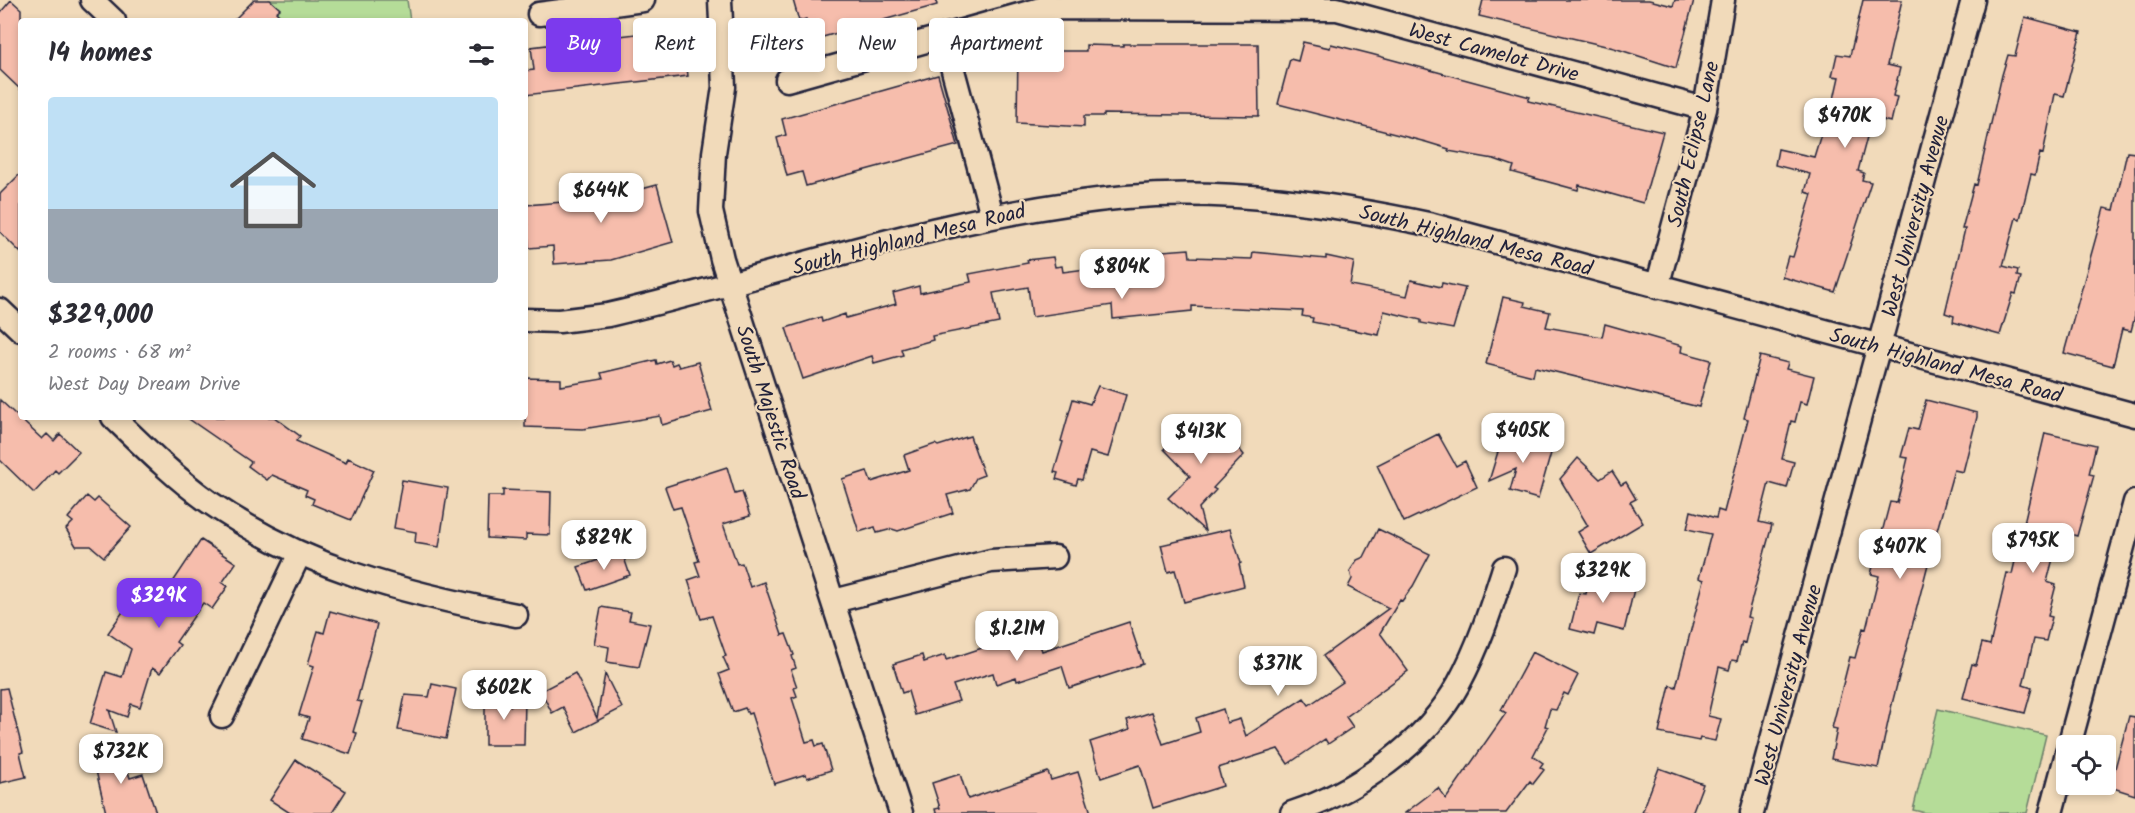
<!DOCTYPE html>
<html lang="en">
<head>
<meta charset="utf-8">
<style>
  body { margin:0; font-family:Kalam,sans-serif; background:#f2f2f3; color:#2b2b33; height:100vh; display:flex; flex-direction:column; font-size:22px; white-space:nowrap }
  * { box-sizing:border-box; margin:0 }
  p { font-size:20px; color:#7c7c81 }
  .icon { flex:none; width:33px; height:33px; fill:none; stroke:currentColor; stroke-width:2; stroke-linecap:round; stroke-linejoin:round }
  .map { position:relative; flex:1; overflow:hidden }
  .side { position:absolute; left:18px; top:18px; width:510px; height:402px; display:flex; flex-direction:column; background:#fff; border-radius:6px; box-shadow:0 3px 9px #0003 }
  .side>* { flex:none }
  .banner { position:absolute; left:546px; top:18px; width:570px; height:54px; display:flex; gap:12px }
  .buttons { position:absolute; left:2056px; top:735px; display:grid; gap:12px }
  .buttons a { display:grid; place-items:center; width:60px; height:60px; border-radius:6px; background:#fff; box-shadow:0 3px 9px #0003; font-size:30px }
  .price { position:absolute; translate:-50% -51px; padding:0 14px; border-radius:12px; background:#fff; color:#222; font-size:20px; line-height:39px; filter:drop-shadow(0 2px 3px #0008) }
  .price::after { content:''; position:absolute; left:50%; top:36px; width:18px; height:14px; margin-left:-9px; background:inherit; clip-path:polygon(0 0,100% 0,50% 100%) }
  .price.selected { background:#7c3aed; color:#fff }
  ul { padding:0; list-style:none }
  li { display:grid; align-content:center; gap:12px; height:318px; padding:0 30px }
  li+li { border-top:2px solid #e1e1e2 }
  li span { display:grid; place-items:center; height:186px; border-radius:6px; color:#555 }
  li>.icon { margin-inline-start:auto }
  span .icon { width:108px; height:108px; fill:#fffc; stroke-width:1 }
  li b { font-size:26px }
  h2 { display:flex; justify-content:space-between; align-items:center; height:72px; padding:0 30px; font-size:26px }
  .pill { padding:0 21px; border-radius:6px; background:#fff; box-shadow:0 3px 9px #0003; font-size:21px; line-height:54px }
  .pill.selected { background:#7c3aed; color:#fff }
  .map>svg:first-child { display:block }
  .green { fill:#b5dc98; stroke:#6c7f6a; stroke-width:1.5 }
  .building { fill:#f6bdac; stroke:#22223b; stroke-width:1.5 }
  .lines { fill:none; stroke-linecap:round; stroke-linejoin:round }
  .minor-casing { stroke:#22223b; stroke-width:27 }
  .minor { stroke:#f1daba; stroke-width:22 }
  .labels { text-anchor:middle; stroke-width:4.5; stroke-linejoin:round; paint-order:stroke }
  .street-label { font-size:21px; fill:#22223b; stroke:#f1daba }
</style>
</head>
<body>
<div class="map">
<svg width="2135" height="813" viewBox="0 0 2135 813">
  <rect width="100%" height="100%" fill="#f1daba"/>
  <filter id="ink" filterUnits="userSpaceOnUse"><feTurbulence type="fractalNoise" baseFrequency=".0167" numOctaves="2"/><feDisplacementMap in="SourceGraphic" scale="12" xChannelSelector="R" yChannelSelector="G"/><feConvolveMatrix kernelMatrix="1 2 1 2 8 2 1 2 1" color-interpolation-filters="sRGB"/></filter>
  <g filter="url(#ink)">
    <path class="green" d="M269,0h138l3,21h-128z
      M1938,709l108,26 -19,78h-101l-13,-3z"/>
    <path class="building" d="M11,0l10,9v81l-21,-20v-57z
      M254,0h16l10,9 -4,3 9,9h-52z
      M793,0h143l1,5 -125,35 -6,-21 -7,2z
      M1483,0h166l24,6 2,-6h19l-18,68 -62,-20 -135,-32z
      M1863,0h39l-15,65 13,3 -7,28 4,1 -6,25 -19,-4 -14,53 6,2 -2,7 9,2 -36,110 -53,-15 6,-21 5,1 19,-63 -7,-2 5,-18 -35,-9 3,-16 36,8 7,-23 5,1 13,-58 -7,-1 5,-22 13,2z
      M2025,17l56,15 -17,64 -9,-2 -12,60 -3,-1 -5,22 -4,-1 -11,45 -4,-1 -13,48 15,4 -1,6 4,1 -5,17 -3,-1 -13,42 -47,-13 1,-6 -9,-3 20,-84h-3l12,-45 3,1 25,-110 6,-20 7,1z
      M668,30l2,22 15,-1 3,25 -163,19v-24l9,-1 -3,-23z
      M1303,42l27,6 1,-4 40,10 159,43 -2,4 135,31 -20,71 -64,-18 -1,5 -66,-18 2,-6 -20,-7 -46,-8 1,-2 -23,-7 -148,-38 12,-45 8,2z
      M1123,44h135l1,72 -155,-2v2h-20v11l-67,-4 1,-72h68v-6l37,1z
      M938,75l20,70 -152,41 -4,-14 -15,4 -10,-38 9,-3 -4,-16z
      M2127,152l8,1v163l-4,15 -9,-2 -9,37 -49,-13 40,-145 10,2z
      M21,173v80l-21,-21v-38z
      M633,175l5,15 19,-5 16,57 -62,18 -57,4 -1,-18 -24,2 -3,-43 75,-6 -4,-14z
      M1189,249l1,8 62,2 1,-7 73,7v-3l28,6 -4,23 57,11 4,-16 30,7 1,-4 23,5 -12,41 -32,-6v-3l-37,-9 -5,24 -67,-13 1,-4 -11,-2 1,-5 -111,-5v5l-79,8 -1,-14 -80,12 -4,-30 -35,6 6,30 -67,13 1,4 -32,9 2,6 -29,8 -2,-7 -69,23 -17,-51 35,-11 1,5 23,-8 1,4 50,-14 -3,-11 26,-7 1,7 51,-11 -2,-8 59,-11 -1,-3 26,-3 2,10 7,-1 1,6 46,-6v-11z
      M1503,297l22,5 -1,4 26,6 -4,15 56,10 3,-13 77,22 -1,6 30,8 -12,47 -164,-40 -2,9 -47,-12z
      M1760,356l28,7 -2,6 28,7 -7,28 -7,-2 -5,20 -4,-1 -9,38 12,3 -7,26 -18,-5 -10,39 13,3 -25,92 4,1 -6,25 -3,-1 -5,19 -5,-1 -3,10 -10,-3 -11,49 13,3 -6,22 -15,-3 -1,3 -40,-8 11,-48 6,2 28,-107 -5,-2 12,-44 -24,-5 4,-18 25,7 2,-8 6,2 24,-93 -4,-1z
      M656,360l1,4 13,-4 2,5 5,-2 2,4 19,-5 14,49 -50,14 -2,-9 -77,13 -58,-2v-49l36,1v7l42,-7 -2,-6z
      M1098,386l28,9 -18,62 -18,-5 -8,28 -4,-1 -2,6 -20,-6 2,-6 -4,-1 9,-30 -2,-1 12,-42 17,5z
      M0,400l42,39 5,-5 7,7 6,-7 19,18 -21,21 -3,-3 -21,23 -34,-33z
      M1926,400l51,13v4l-14,55 -9,-2 -20,71 -42,163 -14,64 -47,-9 6,-30 -5,-1 18,-71 5,1 8,-30 3,1 13,-53 -8,-2 19,-72 7,1 11,-45 -7,-1 8,-29 9,2z
      M1193,416l21,19 11,-4 19,24 -31,33 3,2 -17,18 6,23 -37,-33 22,-22 -26,-27z
      M186,417h88l26,19 -4,5 50,22 2,-5 26,12 -23,50 -39,-16 2,-5 -9,-4 2,-5 -35,-15 -5,5 -19,-14 3,-4z
      M1504,432l49,14 -15,53 -28,-8 6,-22 -27,12z
      M2045,433l51,12 -7,29 5,1 -17,61 -17,-5 -13,51 9,3 -8,31 4,1 -6,24 -12,-2 -11,46 9,3 -7,25 -62,-15 9,-34 4,1 6,-22 8,2 17,-72 5,1z
      M1438,434l18,32 9,-5 12,26 -73,35 -27,-57z
      M970,436l14,39 -8,3 -6,11 -23,6 6,18 -55,18 -6,-2 -15,4 -2,-6 -16,5 -17,-53 25,-8 4,11 38,-12 -5,-15 31,-11 3,2z
      M1578,458l22,21 12,-8 9,14 5,-3 10,17 -6,3 13,21 -52,31 -13,-22 10,-6 -28,-47z
      M727,467l8,27 7,-2 8,24 -27,8 14,40 5,-1 8,24 14,-5 18,53 4,-1 8,21 -2,1 4,12 -5,2 6,17 -3,1 3,8 -5,2 14,44 8,-2 2,6 7,-2 8,26 -24,8 -1,-4 -32,10 -23,-71 -3,1 -3,-6 -12,4 -14,-38 10,-4 -6,-13 3,-1 -14,-40 -11,3 -13,-39 12,-4 -5,-14 4,-1 -18,-54 -8,2 -8,-22z
      M402,480l46,8 -9,59 -24,-4 1,-11 -22,-4z
      M503,490l48,2 -1,43 -24,-1v6l-39,-2 1,-42h15z
      M87,496l7,6 4,-4 33,29 -27,30 -13,-11h-15l-10,-17 7,-7 -5,-4z
      M1230,529l11,34 -2,1 5,22 -60,16 -9,-32 -7,2 -7,-27z
      M1378,529l52,25 -17,32 -11,15 -2,-1 -20,33 28,38 -62,46 7,10 -25,17 -3,-5 -37,25 -10,-15 -60,19 5,18 -70,22 -13,-43 -39,13 -11,-36 40,-13 -3,-9 25,-8 11,32 37,-12 -4,-14 27,-9 4,14 13,-4 6,17 58,-38 5,7 34,-23 -20,-26 66,-48 -41,-21 4,-8 -2,-8 7,-11 7,-3z
      M201,540l35,23 -14,20 6,3 -16,23 -9,-6 -27,39 4,3 -20,28 -8,-5 -12,39 -9,-3 -4,13 -18,-7 7,22 -26,-8 16,-52 16,5 9,-28 -23,-16 33,-47 20,14z
      M622,552l8,23 -43,15 -9,-23z
      M1591,571l45,10 -12,50 -27,-7 -3,11 -24,-6 9,-36 7,1z
      M601,607l30,5 -2,8 21,4 -11,43 -32,-5 2,-15 -15,-3z
      M330,611l47,13 -20,77 5,1 -9,30 4,1 -7,21 -48,-15 7,-21 -10,-3 15,-49 -6,-2 10,-33 6,2z
      M1006,619l2,6 9,-3 2,6 14,-5 9,28 87,-29 14,42 -74,24 -7,-22 -45,15 -1,-4 -20,7 -3,-11 -40,12 6,16 -44,14 -7,-24 -6,2 -9,-29 29,-9 2,7 21,-7 1,5 39,-13 -7,-19z
      M1532,652l46,23 -10,20 -4,-2 -8,17 -6,-1 -5,17 3,1 -15,29 10,7 -3,4 4,3 -11,14 -3,-3 -24,32h-101l33,-25 8,11 60,-86 -5,-3z
      M575,673l22,45 8,-44 17,34 -46,24 -13,-25 -11,6 -11,-22z
      M432,684l24,5 -10,50 -48,-9 7,-35 24,2z
      M7,688l16,64 -3,1 6,24 -26,6v-94z
      M485,694h26v12l14,-7 -1,46h-39z
      M2129,716l6,1v78l-25,-8z
      M120,747l10,31 13,-4 13,39h-50l-14,-59z
      M296,760l50,31 -14,22h-42l-20,-13z
      M1659,768l44,16 -11,29h-50z
      M1048,772l3,8 27,-8 13,41h-155l-1,-4 5,-1 -8,-25 28,-9 8,25z"/>
    <g class="lines">
      <defs>
        <path id="minor" d="M92,0l22,21
          M720,0l4,87 -10,66 -3,58 11,48 179,554
          M539,14l104,-14
          M944,37l48,178
          M787,80l257,-72 293,1 368,100
          M1657,287l48,-178 18,-109
          M0,310l21,20
          M525,320l34,1 49,-6c173,-40 340,-102 518,-118 103,-9 207,7 307,28l702,190
          M113,417c30,29 62,61 96,85 98,67 192,90 307,113
          M834,601l157,-40 64,-4
          M222,716l77,-161
          M2069,746l66,-244
          M1292,813c64,-21 134,-69 167,-130 20,-37 32,-75 45,-115
          M1752,813l221,-813
          M2051,813l16,-60"/>
      </defs>
      <use href="#minor" class="minor-casing"/>
      <use href="#minor" class="minor"/>
    </g>
  </g>
  <g class="labels">
    <g class="street-label">
      <text transform="translate(1494 52) rotate(15)" y="7">West Camelot Drive</text>
      <text transform="translate(1693 144) rotate(-77)" y="7">South Eclipse Lane</text>
      <text transform="translate(1915 216) rotate(-75)" y="7">West University Avenue</text>
      <text transform="translate(909 239) rotate(-14)" y="7">South Highland Mesa Road</text>
      <text transform="translate(1476 240) rotate(14)" y="7">South Highland Mesa Road</text>
      <text transform="translate(1946 365) rotate(15)" y="7">South Highland Mesa Road</text>
      <text transform="translate(771 412) rotate(72)" y="7">South Majestic Road</text>
      <text transform="translate(1788 685) rotate(-75)" y="7">West University Avenue</text>
    </g>
  </g>
</svg>
<div class="buttons">
<a><svg class="icon" aria-label="locate" viewBox="0 0 24 24"><circle cx="12" cy="12" r="6"/><path d="M12 2v4M12 18v4M2 12h4M18 12h4"/></svg></a>
</div>
<b class="price" style="left:1845px;top:149px">$470K</b>
<b class="price" style="left:601px;top:224px">$644K</b>
<b class="price" style="left:1122px;top:300px">$804K</b>
<b class="price" style="left:1523px;top:464px">$405K</b>
<b class="price" style="left:1201px;top:465px">$413K</b>
<b class="price" style="left:604px;top:571px">$829K</b>
<b class="price" style="left:2033px;top:574px">$795K</b>
<b class="price" style="left:1900px;top:580px">$407K</b>
<b class="price" style="left:1603px;top:604px">$329K</b>
<b class="price selected" style="left:159px;top:629px">$329K</b>
<b class="price" style="left:1017px;top:662px">$1.21M</b>
<b class="price" style="left:1278px;top:697px">$371K</b>
<b class="price" style="left:504px;top:721px">$602K</b>
<b class="price" style="left:121px;top:785px">$732K</b>
<div class="banner">
<a class="pill selected">Buy</a>
<a class="pill">Rent</a>
<a class="pill">Filters</a>
<a class="pill">New</a>
<a class="pill">Apartment</a>
</div>
<section class="side">
<h2>14 homes<svg class="icon" aria-label="filters" viewBox="0 0 24 24"><path d="M4 7h16M4 17h16"/><circle cx="9" cy="7" r="2"/><circle cx="15" cy="17" r="2"/></svg></h2>
<ul>
<li><span style="background:linear-gradient(#bfe0f5 60%,#9aa5b1 0)"><svg class="icon" aria-label="home" viewBox="0 0 24 24"><path d="M3 11l9-7 9 7M6 9v11h12V9"/></svg></span><div><b>$329,000</b><p>2 rooms · 68 m²</p><p>West Day Dream Drive</p></div></li>
</ul>
</section>
</div>
</body>
</html>
